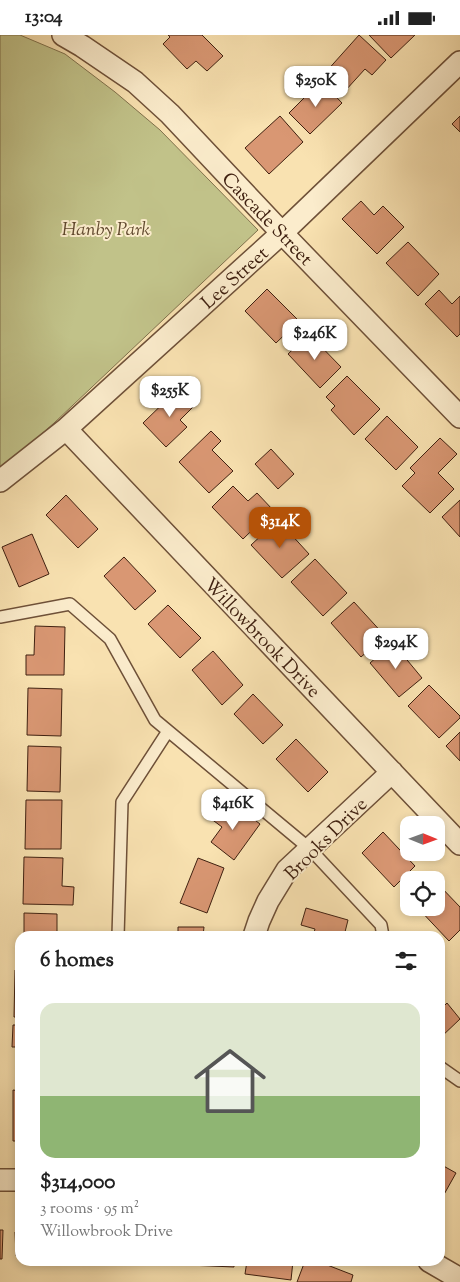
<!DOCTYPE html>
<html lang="en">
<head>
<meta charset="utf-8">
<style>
  body { margin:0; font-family:"Sorts Mill Goudy",serif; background:#f2f2f2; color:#222; height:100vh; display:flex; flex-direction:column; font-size:19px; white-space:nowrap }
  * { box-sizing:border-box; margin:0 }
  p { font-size:16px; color:#767676 }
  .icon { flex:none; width:28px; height:28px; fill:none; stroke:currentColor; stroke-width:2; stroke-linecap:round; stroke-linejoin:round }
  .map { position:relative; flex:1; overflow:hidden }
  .sheet { position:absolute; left:15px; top:896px; width:430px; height:335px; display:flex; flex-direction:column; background:#fff; border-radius:15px; box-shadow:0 2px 8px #0003 }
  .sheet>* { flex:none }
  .needle { width:32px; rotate:91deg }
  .buttons { position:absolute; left:400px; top:781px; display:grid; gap:10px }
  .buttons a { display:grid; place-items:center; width:45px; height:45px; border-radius:10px; background:#fff; box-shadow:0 2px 8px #0003; font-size:25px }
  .price { position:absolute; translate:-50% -42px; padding:0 11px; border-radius:10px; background:#fff; color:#222; font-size:16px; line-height:32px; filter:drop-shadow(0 1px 2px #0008) }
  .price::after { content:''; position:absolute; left:50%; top:30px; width:15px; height:11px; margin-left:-8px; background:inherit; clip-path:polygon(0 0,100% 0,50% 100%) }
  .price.selected { background:#b45309; color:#fff }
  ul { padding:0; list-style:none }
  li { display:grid; align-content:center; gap:10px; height:265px; padding:0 25px }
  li+li { border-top:1px solid #e0e0e0 }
  li span { display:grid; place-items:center; height:155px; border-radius:15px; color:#555 }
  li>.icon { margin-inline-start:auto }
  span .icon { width:90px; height:90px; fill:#fffc; stroke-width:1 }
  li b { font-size:21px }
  h2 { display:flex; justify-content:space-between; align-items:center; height:60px; padding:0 25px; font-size:21px }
  .status { display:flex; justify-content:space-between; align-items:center; height:35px; padding:0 25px; background:#fff; direction:ltr }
  .status svg { height:14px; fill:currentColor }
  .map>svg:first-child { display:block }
  .green { fill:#c1c289; stroke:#80714c }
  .building { fill:#d99773; stroke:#3f2010 }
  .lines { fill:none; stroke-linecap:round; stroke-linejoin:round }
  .lane-casing { stroke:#6e5038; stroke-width:14 }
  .street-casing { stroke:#6e5038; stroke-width:24 }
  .lane { stroke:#fbeccc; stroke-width:11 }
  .street { stroke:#fbeccc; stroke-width:21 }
  .labels { text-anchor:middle; stroke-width:4; stroke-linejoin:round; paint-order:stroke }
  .street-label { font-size:19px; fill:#3f2010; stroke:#fbeccc }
  .park-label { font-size:19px; font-style:italic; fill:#60482e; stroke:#fbeccc }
</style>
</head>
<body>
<div class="status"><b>13:04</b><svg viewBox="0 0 49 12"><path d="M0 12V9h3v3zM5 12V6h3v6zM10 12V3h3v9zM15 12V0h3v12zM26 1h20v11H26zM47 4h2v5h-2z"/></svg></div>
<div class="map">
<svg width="460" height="1247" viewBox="0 0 460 1247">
  <rect width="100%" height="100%" fill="#f9e2b1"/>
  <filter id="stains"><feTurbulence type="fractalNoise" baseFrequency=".004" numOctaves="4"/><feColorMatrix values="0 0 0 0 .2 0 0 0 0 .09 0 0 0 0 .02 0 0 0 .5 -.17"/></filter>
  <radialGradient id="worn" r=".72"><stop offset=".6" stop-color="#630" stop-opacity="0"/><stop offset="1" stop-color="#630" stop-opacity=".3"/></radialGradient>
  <path class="green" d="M0,0h20l45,19 50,38 45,38 98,100 -204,193 -54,48z"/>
  <path class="building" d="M168,0h34l21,21 -16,15 -11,-10 -9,8 -24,-25 7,-7z
    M359,0l27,25 -14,15 -7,-6 -20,22 -20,-18z
    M369,0h46l-24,23z
    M321,46l21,22 -32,31 -21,-21z
    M280,81l23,26 -34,32 -24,-26z
    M460,81v16l-8,-8z
    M361,166l13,14 9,-9 21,21 -27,27 -35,-35z
    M408,207l31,32 -21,22 -32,-33z
    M267,254l32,32 -23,22 -31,-32z
    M439,255l13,14 8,-8v38l-3,3 -32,-33z
    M309,299l32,33 -21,21 -32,-34z
    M347,341l33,33 -26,26 -23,-25 4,-4 -9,-9z
    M179,353l16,17 -15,15 7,7 -21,20 -23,-24z
    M387,381l31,31 -22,23 -31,-31z
    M211,396l10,10 -9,9 21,21 -24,22 -30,-31z
    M440,403l17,16 -19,19 16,16 -24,24 -28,-27 13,-13 -5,-5z
    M271,414l23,25 -16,15 -23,-25z
    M233,451l15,15 9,-8 16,17 -30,29 -31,-32z
    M66,460l32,34 -20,19 -32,-33z
    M460,465v37l-18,-20z
    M278,485l31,34 -27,24 -31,-33z
    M32,499l17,40 -30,13 -17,-40z
    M124,522l32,34 -21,19 -31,-34z
    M315,524l32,34 -24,23 -32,-34z
    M354,567l31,34 -24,21 -30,-34z
    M168,570l33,33 -21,20 -32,-34z
    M35,591l30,1 -1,48h-38v-20h8z
    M393,608l29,35 -23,19 -29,-34z
    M213,616l30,34 -21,20 -30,-35z
    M429,650l31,31v2l-21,20 -31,-32z
    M28,653l34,1 -1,47 -34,-1z
    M253,659l30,31 -20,19 -29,-30z
    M460,697v29l-14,-15z
    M296,704l32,33 -20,20 -32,-33z
    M28,711l33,1 -1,45 -33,-1z
    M26,765h36l-1,49h-36z
    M219,771l13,10 6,-9 22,17 -26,36 -23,-18 11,-15 -12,-9z
    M383,797l32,34 -21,21 -32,-34z
    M24,822l39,1 -1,28 12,1 -1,18 -50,-1z
    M198,823l26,10 -17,45 -27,-10z
    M438,849l22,23v23l-11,11 -32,-34h19v-21z
    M306,873l42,12 -4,16h-31l2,-7 -14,-4z
    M24,878l33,1v22h-33z
    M178,892h26l-1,9h-25z
    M15,935h5v47h-6z
    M447,968l13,16 -20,19v-28z
    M13,990h7v22h-8z
    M13,1055l7,1v50h-7z
    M440,1129l16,9 -14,25 -2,-1z
    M0,1195h3l-1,29h-2z
    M15,1197h5v24h-4z
    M129,1226h47v3l-47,-1z
    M188,1226h46v6l-46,-2z
    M247,1226h46l-2,19 -46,-6z
    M305,1226h12l36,14 -2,7h-54z"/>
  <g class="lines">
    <defs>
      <path id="lane" d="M0,582l70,-13 40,35 45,81 155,129 71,76 2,11
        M118,901l4,-134 46,-71
        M440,1032l20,14"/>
      <path id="street" d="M63,0l19,11 53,36 35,32 112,119 178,184
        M66,394l394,415
        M0,446l66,-52 216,-196 178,-171
        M254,901l5,-15 9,-20 19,-31 105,-98
        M0,1145h20
        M429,1226l31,18"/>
    </defs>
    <use href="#lane" class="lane-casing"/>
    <use href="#street" class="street-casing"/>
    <use href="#lane" class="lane"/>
    <use href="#street" class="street"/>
  </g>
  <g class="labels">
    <g class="street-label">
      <text transform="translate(268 183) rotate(46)" y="7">Cascade Street</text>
      <text transform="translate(234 242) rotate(-42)" y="7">Lee Street</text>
      <text transform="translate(263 602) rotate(46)" y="7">Willowbrook Drive</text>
      <text transform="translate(325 803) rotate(-45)" y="7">Brooks Drive</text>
    </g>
    <g class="park-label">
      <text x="106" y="200">Hanby Park</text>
    </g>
  </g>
  <rect width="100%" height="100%" filter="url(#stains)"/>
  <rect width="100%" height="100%" fill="url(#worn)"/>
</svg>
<div class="buttons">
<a><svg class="needle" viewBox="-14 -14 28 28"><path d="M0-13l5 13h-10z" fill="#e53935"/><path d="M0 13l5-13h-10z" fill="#767676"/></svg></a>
<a><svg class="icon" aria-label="locate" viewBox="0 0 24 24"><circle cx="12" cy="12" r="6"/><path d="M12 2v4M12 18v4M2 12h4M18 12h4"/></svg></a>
</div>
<b class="price" style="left:316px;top:73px">$250K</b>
<b class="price" style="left:315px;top:326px">$246K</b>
<b class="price" style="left:170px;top:383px">$255K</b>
<b class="price selected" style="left:280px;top:514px">$314K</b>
<b class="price" style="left:396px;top:635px">$294K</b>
<b class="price" style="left:233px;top:796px">$416K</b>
<section class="sheet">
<h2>6 homes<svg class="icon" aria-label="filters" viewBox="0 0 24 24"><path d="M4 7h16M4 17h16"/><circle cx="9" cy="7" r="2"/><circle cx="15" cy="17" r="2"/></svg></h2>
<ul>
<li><span style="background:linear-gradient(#dfe7d0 60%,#8fb573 0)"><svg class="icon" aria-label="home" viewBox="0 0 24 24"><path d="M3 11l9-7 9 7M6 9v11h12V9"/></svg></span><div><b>$314,000</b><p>3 rooms · 95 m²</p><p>Willowbrook Drive</p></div></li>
</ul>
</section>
</div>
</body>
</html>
